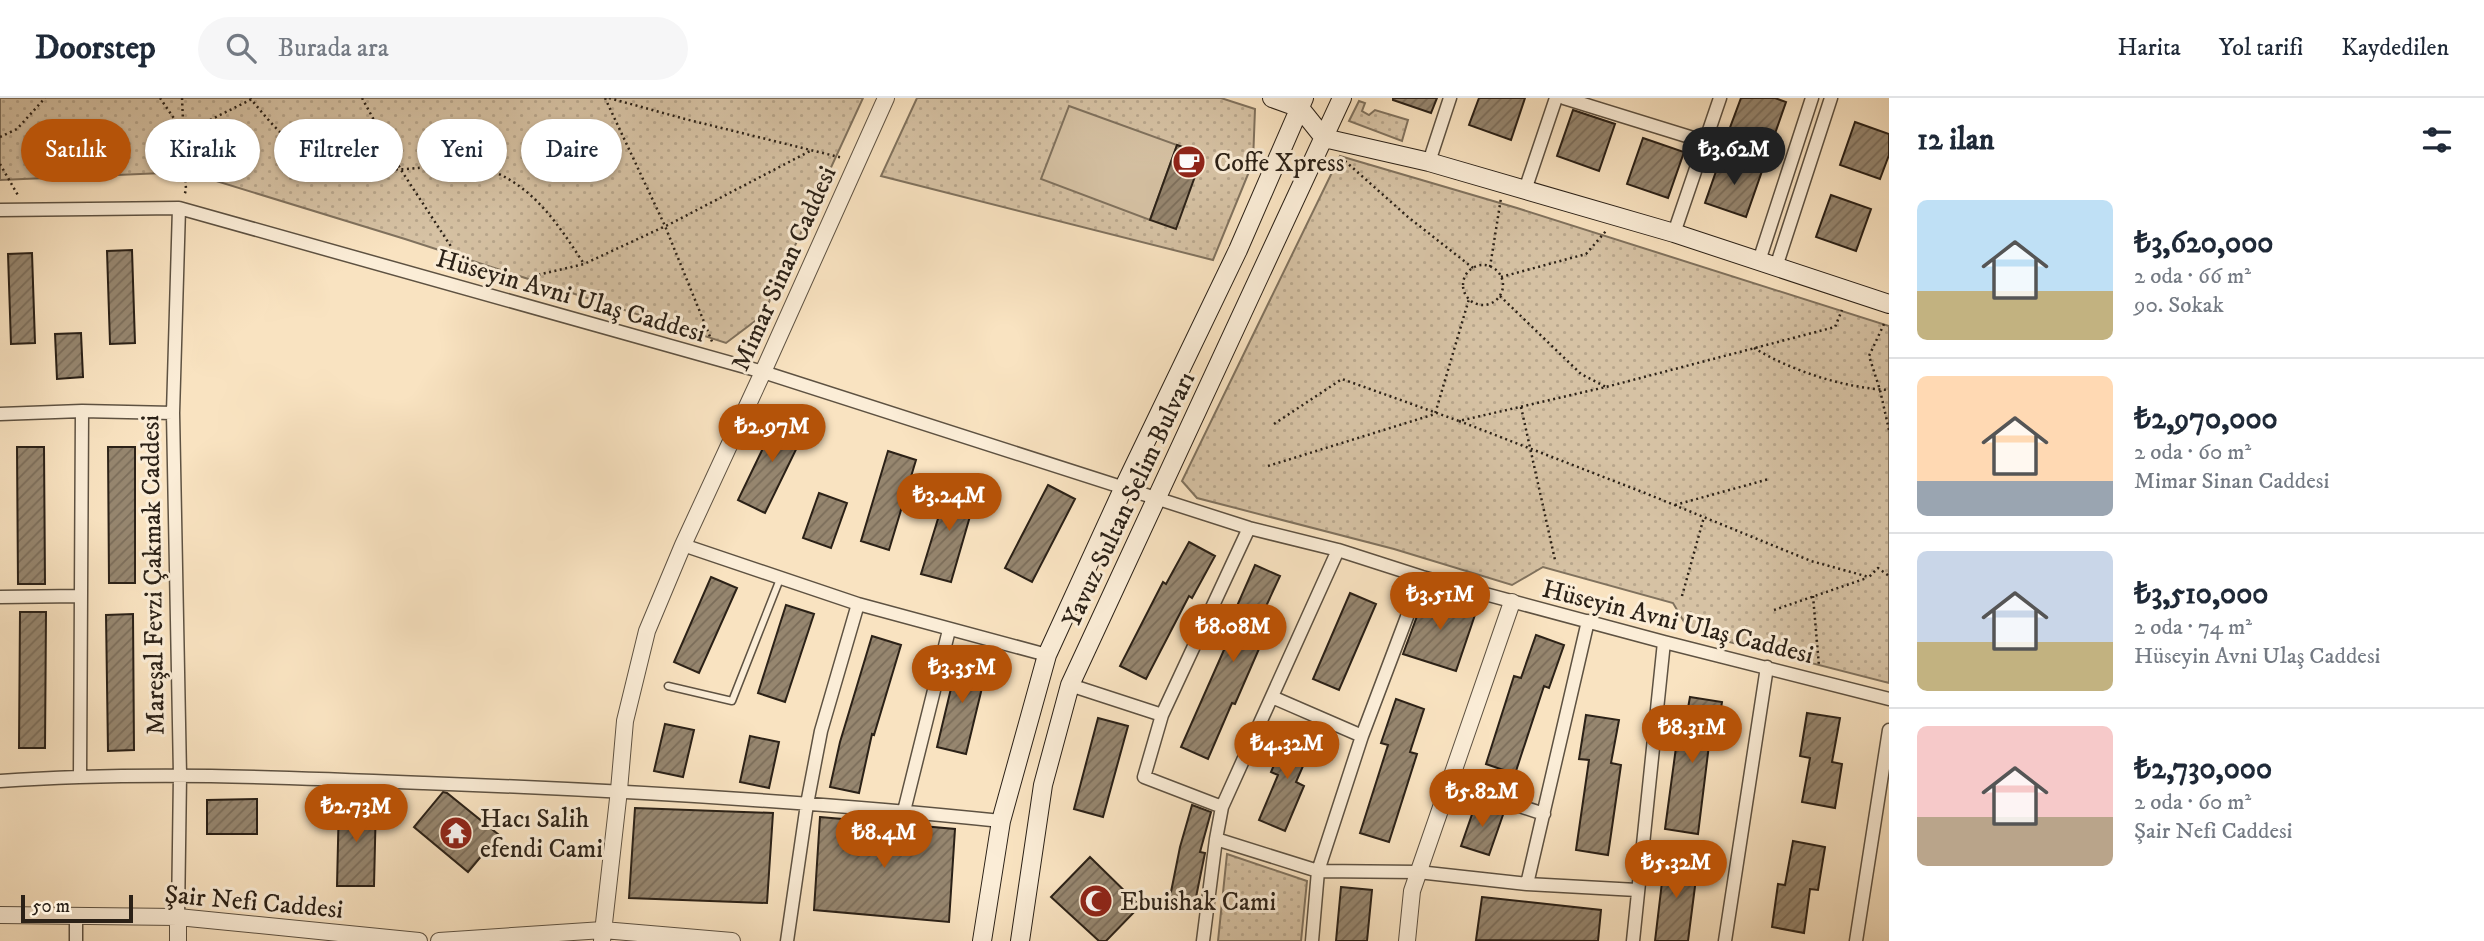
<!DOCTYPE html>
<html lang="tr">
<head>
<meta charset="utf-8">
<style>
  body { margin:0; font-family:"IM FELL DW Pica",serif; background:#f6f6f7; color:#1f2937; height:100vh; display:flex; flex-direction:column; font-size:26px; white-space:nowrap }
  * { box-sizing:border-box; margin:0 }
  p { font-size:23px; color:#747a83 }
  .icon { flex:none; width:38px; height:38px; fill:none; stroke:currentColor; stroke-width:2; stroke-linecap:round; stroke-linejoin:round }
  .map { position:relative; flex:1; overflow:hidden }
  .sheet { display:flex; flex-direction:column; background:#fff; width:595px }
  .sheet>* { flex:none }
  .top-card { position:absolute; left:21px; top:21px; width:665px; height:63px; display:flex; gap:14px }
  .scale { position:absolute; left:21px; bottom:18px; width:112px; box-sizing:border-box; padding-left:7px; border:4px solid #2b2117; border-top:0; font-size:19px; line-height:24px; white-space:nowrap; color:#2b2117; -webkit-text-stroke:5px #fbedd7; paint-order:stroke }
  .price { position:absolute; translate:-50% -60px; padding:0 16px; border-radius:24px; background:#b45309; color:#fff; font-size:23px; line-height:46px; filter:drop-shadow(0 2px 4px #0008) }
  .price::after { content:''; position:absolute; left:50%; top:42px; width:21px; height:16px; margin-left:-10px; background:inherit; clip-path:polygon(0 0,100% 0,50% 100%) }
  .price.on { background:#222; color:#fff }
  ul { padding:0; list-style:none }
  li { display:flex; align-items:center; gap:21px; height:175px; padding:0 28px }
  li+li { border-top:2px solid #e0e1e3 }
  li span { display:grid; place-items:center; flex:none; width:196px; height:140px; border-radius:10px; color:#555 }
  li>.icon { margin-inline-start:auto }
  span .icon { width:84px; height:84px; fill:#fffc; stroke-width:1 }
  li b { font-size:30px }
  h2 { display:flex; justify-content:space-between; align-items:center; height:84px; padding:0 28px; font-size:30px }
  .pill { padding:0 24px; border-radius:32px; background:#fff; box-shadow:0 2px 5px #0004; font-size:24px; line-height:63px }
  .pill.on { background:#b45309; color:#fff }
  header { display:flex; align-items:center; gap:42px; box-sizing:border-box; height:98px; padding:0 35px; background:#fff; border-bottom:2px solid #e0e1e3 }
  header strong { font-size:33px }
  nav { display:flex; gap:38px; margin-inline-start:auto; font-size:24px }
  .search { width:490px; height:63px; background:#f6f6f7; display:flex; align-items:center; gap:18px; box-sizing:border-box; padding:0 24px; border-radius:38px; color:#747a83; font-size:26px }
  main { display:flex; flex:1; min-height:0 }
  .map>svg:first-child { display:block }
  .grass { fill:url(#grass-dots); stroke:#80725e; stroke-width:2 }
  .garden { fill:#d6c2a4; stroke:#80725e; stroke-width:2 }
  .building { fill:url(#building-hatch); stroke:#2b2117; stroke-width:2 }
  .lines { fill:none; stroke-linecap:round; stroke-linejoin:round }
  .service-casing { stroke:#5e5242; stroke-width:9 }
  .minor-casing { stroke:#5e5242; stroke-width:15 }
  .tertiary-casing { stroke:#5e5242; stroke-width:18 }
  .secondary-casing { stroke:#2b2117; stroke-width:20 }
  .path { stroke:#2b2117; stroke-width:2.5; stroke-dasharray:2 3.5; stroke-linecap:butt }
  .service { stroke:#fbedd7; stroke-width:6 }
  .minor { stroke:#fbedd7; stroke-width:12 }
  .tertiary { stroke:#fbedd7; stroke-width:16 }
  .secondary { stroke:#fbedd7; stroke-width:18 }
  .labels { text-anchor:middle; stroke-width:6; stroke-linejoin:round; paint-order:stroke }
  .poi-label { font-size:26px; fill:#2b2117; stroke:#fbedd7; text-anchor:start }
  .street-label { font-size:26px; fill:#2b2117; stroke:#fbedd7 }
</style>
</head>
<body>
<header>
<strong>Doorstep</strong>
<div class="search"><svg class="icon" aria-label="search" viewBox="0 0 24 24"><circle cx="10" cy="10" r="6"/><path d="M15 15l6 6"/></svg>Burada ara</div>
<nav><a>Harita</a><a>Yol tarifi</a><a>Kaydedilen</a></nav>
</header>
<main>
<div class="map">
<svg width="1889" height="843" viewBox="0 0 1889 843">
  <defs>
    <pattern id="grass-dots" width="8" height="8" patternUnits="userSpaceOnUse" patternTransform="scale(1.75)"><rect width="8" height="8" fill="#d6c2a4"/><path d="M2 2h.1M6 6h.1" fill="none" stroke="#b8a68c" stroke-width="1.8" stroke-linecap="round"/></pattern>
    <pattern id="building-hatch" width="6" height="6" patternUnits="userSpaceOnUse" patternTransform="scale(1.75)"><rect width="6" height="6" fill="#96866f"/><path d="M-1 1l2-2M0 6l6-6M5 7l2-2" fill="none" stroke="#7b6d5a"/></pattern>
  </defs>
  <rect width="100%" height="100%" fill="#f9e3c1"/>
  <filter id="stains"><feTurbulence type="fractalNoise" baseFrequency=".00286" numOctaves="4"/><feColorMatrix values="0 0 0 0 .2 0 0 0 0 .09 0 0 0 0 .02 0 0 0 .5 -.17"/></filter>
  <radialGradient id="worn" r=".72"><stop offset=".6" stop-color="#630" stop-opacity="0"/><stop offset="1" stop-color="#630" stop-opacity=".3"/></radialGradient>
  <path class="grass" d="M0,0h863l-100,217 -37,28 -321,-104 -218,-67 -187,8z
    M917,0h304l34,11 -2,53 -40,98 -332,-84z
    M1359,3l6,2 -3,8 7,4 6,-5 33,10 -6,21 -53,-20z
    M1340,58l177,52 372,118v357l-199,-51 -17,-29 -130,-36 -31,18 -118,-36 -197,-51 -15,-17z
    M1227,756l80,27 -6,60h-83z"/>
  <path class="garden" d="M1069,8l108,39 -27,75 -109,-41z"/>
  <path class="building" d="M1393,0h44l-6,15 -38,-13z
    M1479,0h46l-14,42 -42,-15z
    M1741,0h34l11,4 -16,46 -42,-15z
    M1573,12l42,14 -16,47 -42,-15z
    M1855,24l34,12v21l-9,24 -40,-14z
    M1643,40l41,14 -16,46 -41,-14z
    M1177,47l26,9 -27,75 -26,-9z
    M1721,59l41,14 -16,46 -41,-14z
    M1831,97l40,14 -15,42 -40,-14z
    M132,152l3,93 -25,1 -3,-93z
    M32,155l3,90 -24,1 -3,-90z
    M81,235l2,44 -26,2 -2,-45z
    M779,317l27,14 -41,84 -27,-13z
    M17,349h27l1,137h-27z
    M108,349h27v136h-26z
    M888,353l28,9 -27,90 -28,-9z
    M949,385l28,9 -26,90 -30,-8z
    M1048,387l27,14 -43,83 -27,-14z
    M819,395l28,10 -16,45 -28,-10z
    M1189,444l26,14 -23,42 -3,-2 -43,83 -26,-13 43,-84 3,2z
    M1255,467l25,11 -18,39 10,4 -37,85 -3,-1 -24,56 -27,-12 62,-140 -6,-1z
    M711,479l26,11 -38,85 -25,-11z
    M1426,494l51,17 -21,62 -53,-17z
    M1350,495l26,11 -37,86 -26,-11z
    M786,507l28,9 -29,88 -27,-9z
    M20,514h26l-1,136h-26z
    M133,516l1,136 -26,1 -2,-136z
    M1536,537l28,10 -15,43 -5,-2 -29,88 -29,-10 28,-88 7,2z
    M872,538l29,9 -27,90 -2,-1 -13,59 -29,-6 10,-45z
    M959,557l29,8 -22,91 -29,-7z
    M1690,599l32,5 -7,44 -6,-1 -11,89 -33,-5 12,-89 5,1z
    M1396,601l28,10 -14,43 7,2 -28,88 -29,-9 28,-88 -7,-2z
    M1807,615l33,5 -8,44 10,2 -7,44 -33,-6 8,-44 -10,-2z
    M1586,617l33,5 -8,43 10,2 -13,90 -32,-5 13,-90 -10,-1z
    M1098,620l30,8 -25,91 -29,-8z
    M665,626l29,6 -11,47 -29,-6z
    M1289,632l25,11 -18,41 8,4 -19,45 -26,-11 19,-45 -7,-3z
    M750,638l29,6 -10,46 -29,-6z
    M443,694l4,1 52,42 -31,37 -54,-45z
    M257,701v35h-50v-34z
    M339,703l37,1 -2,84h-37z
    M1476,705l28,9 -15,43 -28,-9z
    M1192,707l19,7 -11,40 5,1 -11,54 -25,-5 11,-55z
    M635,710l138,5 -6,90 -138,-5z
    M820,719l135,12 -6,93 -135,-12z
    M1793,743l32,6 -7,43 -8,-1 -6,44 -32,-6 6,-43 7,1z
    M1090,759l50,49 -34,35h-7l-48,-44z
    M1665,759l33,6 -10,78h-33z
    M1341,789l31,3 -5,51h-31z
    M1482,799l119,13 -3,31 -122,-1z"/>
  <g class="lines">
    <defs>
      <path id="service" d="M668,588l64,15 48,-122"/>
      <path id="minor" d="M1564,0l142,44
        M1429,64l21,-64
        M1525,92l31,-92
        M0,112l179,-2 584,164 486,156 89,22 84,27 242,65 225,57
        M1674,135l46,-135
        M1759,163l53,-163
        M1776,169l55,-169
        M0,316l82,-3 91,2
        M683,447l175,59 189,51
        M1422,479l-60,159 -44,135 100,1 109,12 110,6
        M0,499l80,-1
        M1070,587l92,30
        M1272,599l90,39
        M80,678l2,-365
        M0,683c141,-10 282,-4 424,2 193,7 385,18 577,38
        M1449,685l95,31
        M1222,709l-78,-30 18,-62 87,-187
        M904,713l45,-181
        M1527,786l61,-263
        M76,817v26
        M178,819l2,-142 -7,-362 6,-205
        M787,843l20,-137 14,-73 37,-127
        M1203,843l13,-102
        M1312,843l6,-70 -102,-32 6,-32 116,-257
        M1633,843l31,-299
        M1725,843l42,-274
        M1856,843l33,-211"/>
      <path id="tertiary" d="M0,817l178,2 241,24
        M178,843v-24
        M439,843l164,-11 129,11
        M602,843l17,-151 6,-69 22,-90 36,-86 80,-173 123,-274
        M1407,843l5,-50 100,-289"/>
      <path id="secondary" d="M1272,0l28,10 24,30 105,24 245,71 215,71
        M982,843l19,-120 46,-166 76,-166 115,-239 66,-152
        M1020,843l23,-156 27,-100 272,-587"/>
    </defs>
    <use href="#service" class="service-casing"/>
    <use href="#minor" class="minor-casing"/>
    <use href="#tertiary" class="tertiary-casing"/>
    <use href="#secondary" class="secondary-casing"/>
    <path class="path" d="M160,0l24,35 70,-35
      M182,0l4,92 -2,6
      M250,0c15,18 32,40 53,52 33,18 78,22 115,18 22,-2 52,-6 74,3 43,17 68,56 92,93
      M362,0l39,72 51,78
      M605,0l60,128 48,118
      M609,0l76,21 158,39
      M0,39l17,-8 28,-31
      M1345,63l63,56 65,51
      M0,66l19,33
      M1463 187a20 20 0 1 1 40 0a20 20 0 1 1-40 0Z
      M1490,169l11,-69
      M533,178l51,-12 86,-40 142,-74
      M1501,179l85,-23 20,-23
      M1500,198l81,78 25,13
      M1884,226l-15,32 11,34 9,40
      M1754,250c38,23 90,40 135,42
      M1521,309l34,153
      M1459,323l186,72 166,68 58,16 9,-9 11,8
      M1274,326l68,-45 117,42 147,-34 229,-60 7,-17
      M1268,368l167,-52 34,-115
      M1675,407l94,-26
      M1682,498l22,-79
      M1813,498l6,70
      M1774,512l93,-32"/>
    <use href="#service" class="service"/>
    <use href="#minor" class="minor"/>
    <use href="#tertiary" class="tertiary"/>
    <use href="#secondary" class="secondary"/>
  </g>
  <defs>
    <symbol id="cafe-disc" viewBox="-11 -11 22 22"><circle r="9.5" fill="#8f2418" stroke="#fbedd7"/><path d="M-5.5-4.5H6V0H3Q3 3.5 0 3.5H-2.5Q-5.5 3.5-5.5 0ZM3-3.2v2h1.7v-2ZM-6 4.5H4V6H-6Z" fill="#fff"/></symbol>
    <symbol id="temple-disc" viewBox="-11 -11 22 22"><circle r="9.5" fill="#8f2418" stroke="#fbedd7"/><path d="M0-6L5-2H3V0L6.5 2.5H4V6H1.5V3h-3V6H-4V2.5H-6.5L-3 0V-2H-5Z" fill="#fff"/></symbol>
    <symbol id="mosque-disc" viewBox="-11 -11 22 22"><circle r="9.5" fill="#8f2418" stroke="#fbedd7"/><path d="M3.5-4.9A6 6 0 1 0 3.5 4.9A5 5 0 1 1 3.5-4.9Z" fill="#fff"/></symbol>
  </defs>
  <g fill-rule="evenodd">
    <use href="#cafe-disc" x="1170" y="45" width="38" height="38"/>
    <use href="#temple-disc" x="437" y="716" width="38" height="38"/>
    <use href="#mosque-disc" x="1077" y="784" width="38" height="38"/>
  </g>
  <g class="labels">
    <g class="poi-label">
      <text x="1214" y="73">Coffe Xpress</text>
      <text x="480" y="729">Hacı Salih<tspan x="480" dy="30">efendi Cami</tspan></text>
      <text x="1120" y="812">Ebuishak Cami</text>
    </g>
    <g class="street-label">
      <text transform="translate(783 170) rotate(-66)" y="9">Mimar Sinan Caddesi</text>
      <text transform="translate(571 197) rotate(16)" y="9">Hüseyin Avni Ulaş Caddesi</text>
      <text transform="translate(1128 401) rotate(-65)" y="9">Yavuz Sultan Selim Bulvarı</text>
      <text transform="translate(152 477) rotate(-91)" y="9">Mareşal Fevzi Çakmak Caddesi</text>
      <text transform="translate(1678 523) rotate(14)" y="9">Hüseyin Avni Ulaş Caddesi</text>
      <text transform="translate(254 803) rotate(5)" y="9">Şair Nefi Caddesi</text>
    </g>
  </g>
  <rect width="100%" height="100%" filter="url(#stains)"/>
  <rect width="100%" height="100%" fill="url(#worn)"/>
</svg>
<div class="scale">50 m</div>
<b class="price on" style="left:1734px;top:89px">₺3.62M</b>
<b class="price" style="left:772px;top:366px">₺2.97M</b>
<b class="price" style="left:949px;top:435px">₺3.24M</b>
<b class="price" style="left:1440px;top:534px">₺3.51M</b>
<b class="price" style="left:1233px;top:566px">₺8.08M</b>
<b class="price" style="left:962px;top:607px">₺3.35M</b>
<b class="price" style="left:1692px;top:667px">₺8.31M</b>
<b class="price" style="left:1287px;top:683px">₺4.32M</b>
<b class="price" style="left:1482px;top:731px">₺5.82M</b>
<b class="price" style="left:356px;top:746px">₺2.73M</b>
<b class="price" style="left:884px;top:772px">₺8.4M</b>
<b class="price" style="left:1676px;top:802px">₺5.32M</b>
<div class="top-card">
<a class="pill on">Satılık</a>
<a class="pill">Kiralık</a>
<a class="pill">Filtreler</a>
<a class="pill">Yeni</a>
<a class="pill">Daire</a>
</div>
</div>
<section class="sheet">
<h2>12 ilan<svg class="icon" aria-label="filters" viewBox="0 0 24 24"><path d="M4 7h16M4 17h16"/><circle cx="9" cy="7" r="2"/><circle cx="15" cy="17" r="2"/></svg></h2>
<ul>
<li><span style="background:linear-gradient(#bfe0f5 65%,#c2b280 0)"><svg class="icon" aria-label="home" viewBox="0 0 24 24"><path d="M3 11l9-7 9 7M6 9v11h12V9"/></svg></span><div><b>₺3,620,000</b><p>2 oda · 66 m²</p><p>90. Sokak</p></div></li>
<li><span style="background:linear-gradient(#ffd9b3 75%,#9aa5b1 0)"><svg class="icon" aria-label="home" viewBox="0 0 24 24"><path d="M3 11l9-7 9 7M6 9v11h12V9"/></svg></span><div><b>₺2,970,000</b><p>2 oda · 60 m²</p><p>Mimar Sinan Caddesi</p></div></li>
<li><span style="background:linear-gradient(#c9d6e8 65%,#c2b280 0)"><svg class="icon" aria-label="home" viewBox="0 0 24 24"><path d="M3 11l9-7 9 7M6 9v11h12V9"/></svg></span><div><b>₺3,510,000</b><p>2 oda · 74 m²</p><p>Hüseyin Avni Ulaş Caddesi</p></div></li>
<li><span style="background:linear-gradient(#f6c9c9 65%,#b9a48a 0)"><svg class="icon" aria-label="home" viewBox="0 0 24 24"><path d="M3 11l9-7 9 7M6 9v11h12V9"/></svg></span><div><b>₺2,730,000</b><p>2 oda · 60 m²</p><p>Şair Nefi Caddesi</p></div></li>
</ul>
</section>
</main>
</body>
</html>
